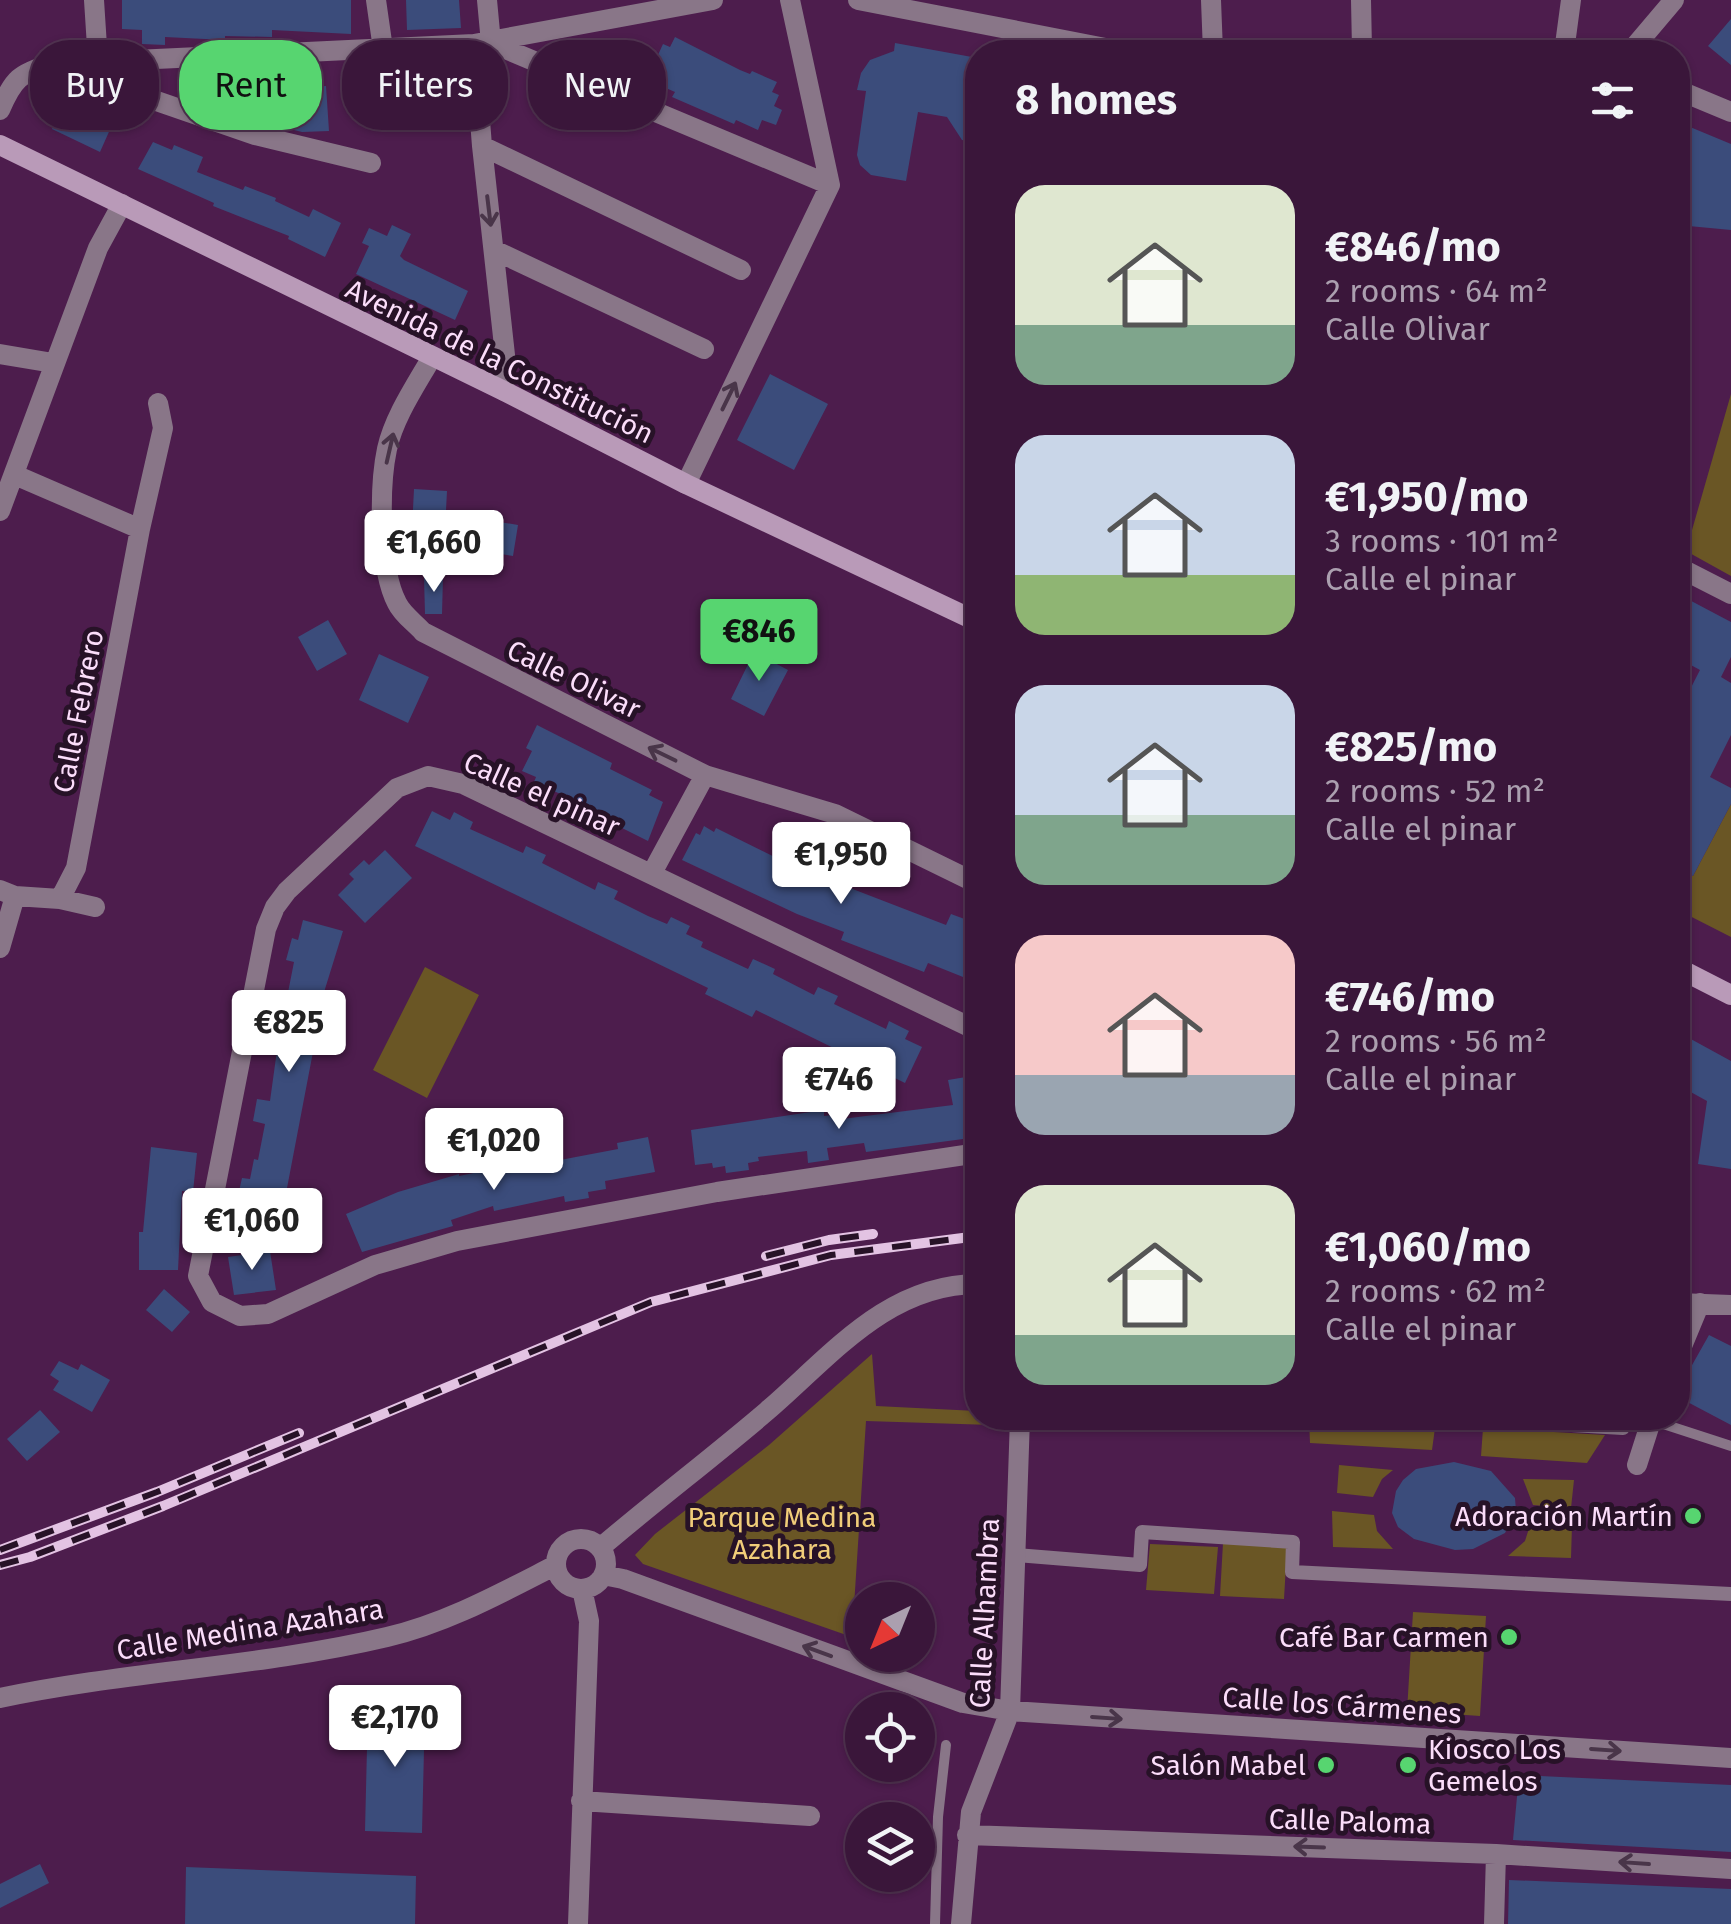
<!DOCTYPE html>
<html lang="en">
<head>
<meta charset="utf-8">
<style>
  body { margin:0; font-family:"Fira Sans",sans-serif; background:#452345; color:#f1f3f6; height:100vh; display:flex; flex-direction:column; font-size:38px; white-space:nowrap }
  * { box-sizing:border-box; margin:0 }
  p { font-size:32px; color:#ab9faf }
  .icon { flex:none; width:55px; height:55px; fill:none; stroke:currentColor; stroke-width:2; stroke-linecap:round; stroke-linejoin:round }
  .map { position:relative; flex:1; overflow:hidden }
  .sheet { position:absolute; left:965px; top:40px; width:725px; height:1390px; display:flex; flex-direction:column; background:#3a163a; border-radius:40px; box-shadow:0 2px 8px #0004,0 0 0 2px #543554 }
  .sheet>* { flex:none }
  .guide { position:absolute; left:30px; top:40px; width:785px; height:90px; display:flex; gap:20px }
  .needle { width:65px; rotate:223deg }
  .controls { position:absolute; left:845px; top:1582px; display:grid; gap:20px }
  .controls a { display:grid; place-items:center; width:90px; height:90px; border-radius:50%; background:#3a163a; box-shadow:0 2px 8px #0004,0 0 0 2px #543554; font-size:50px }
  .price { position:absolute; translate:-50% -85px; padding:0 22px; border-radius:10px; background:#fff; color:#222; font-size:32px; line-height:65px; filter:drop-shadow(0 2px 5px #0008) }
  .price::after { content:''; position:absolute; left:50%; top:60px; width:30px; height:22px; margin-left:-15px; background:inherit; clip-path:polygon(0 0,100% 0,50% 100%) }
  .price.current { background:#57d570; color:#111 }
  ul { padding:0; list-style:none }
  li { display:flex; align-items:center; gap:30px; height:250px; padding:0 50px }
  li span { display:grid; place-items:center; flex:none; width:280px; height:200px; border-radius:30px; color:#555 }
  li>.icon { margin-inline-start:auto }
  span .icon { width:120px; height:120px; fill:#fffc; stroke-width:1 }
  li b { font-size:42px }
  h2 { display:flex; justify-content:space-between; align-items:center; height:120px; padding:0 50px; font-size:42px }
  .pill { padding:0 35px; border-radius:40px; background:#3a163a; box-shadow:0 2px 8px #0004,0 0 0 2px #543554; font-size:35px; line-height:90px }
  .pill.current { background:#57d570; color:#111 }
  .map>svg:first-child { display:block }
  .green { fill:#6a5625 }
  .building { fill:#3b4c7b }
  .lines { fill:none; stroke-linecap:round; stroke-linejoin:round }
  .service { stroke:#897688; stroke-width:10 }
  .pedestrian { stroke:#897688; stroke-width:14 }
  .minor { stroke:#897688; stroke-width:20 }
  .secondary { stroke:#b99ab8; stroke-width:20 }
  .rail-casing { stroke:#e3c3e3; stroke-width:10 }
  .rail { stroke:#271227; stroke-width:6; stroke-dasharray:19; stroke-linecap:butt }
  .oneway { stroke:#493549 }
  .poi-dot { fill:#57d570; stroke:#271227; stroke-width:4 }
  .labels { text-anchor:middle; stroke-width:10; stroke-linejoin:round; paint-order:stroke }
  .street-label { font-size:28px; fill:#fbddfa; stroke:#271227 }
  .poi-label { font-size:28px; fill:#fbddfa; stroke:#271227; text-anchor:end }
  .park-label { font-size:28px; fill:#f0cd79; stroke:#271227 }
</style>
</head>
<body>
<div class="map">
<svg width="1731" height="1924" viewBox="0 0 1731 1924">
  <rect width="100%" height="100%" fill="#4d1d4d"/>
  <path class="green" d="M1731,394v182l-45,-25z
    M1731,804v133l-53,-27v-42l15,8z
    M425,967l54,28 -52,103 -54,-28z
    M872,1354l4,52 101,5 1,7h14v7l-126,-4 -14,216 -209,-73 -8,-9 20,-21 114,-89z
    M1309,1419l126,9 -3,22 -122,-7z
    M1483,1428l122,7 -18,28 -106,-7z
    M1339,1465l54,5 -11,9 -9,18 -36,-4z
    M1523,1479l51,1 -3,28 -38,-3z
    M1332,1511l42,4 3,16 16,18 -60,-2z
    M1531,1522l41,3 -1,33 -63,-2 17,-15z
    M1223,1543l64,5 -3,51 -64,-3z
    M1150,1544l68,3 -4,47 -68,-4z
    M1413,1612l73,4 -6,100 -73,-5z"/>
  <path class="building" d="M122,0h229v34l-79,-4v7l-47,-1v4l-60,-3v8l-23,-1v-14l-20,-1z
    M406,0h53l2,28 -54,2z
    M1731,19v46l-23,-19z
    M675,37l65,33 10,4 2,-3 25,11 -5,10 7,3 -5,11 8,4 -6,15 -14,-5 -4,10 -22,-10 -2,4 -62,-27 3,-5 -23,-10 4,-9 -12,-6 6,-15 8,3 5,-11 7,3z
    M895,43l77,14 -6,32 12,2v51l-16,-2 -15,-23 -29,-5 -12,69 -35,-6 -11,-10 -3,-10 9,-64 -9,-1 4,-17 9,-13 24,-9z
    M326,86l3,45 -27,1 -20,-5 -3,-38z
    M66,99l50,17 -16,36 -48,-23z
    M1678,122l53,22v86l-53,-5z
    M153,142l19,8 2,-5 29,12 -6,15 46,18 2,-4 31,12 -1,3 34,16 4,-8 28,14 -16,34 -37,-18 1,-3 -76,-30 1,-3 -76,-34z
    M392,225l19,9 -11,22 4,4 64,31 -13,29 -99,-46 13,-28 -7,-3 7,-15 18,8z
    M770,374l58,30 -34,66 -57,-30z
    M414,489l33,2 -2,39 -33,-1z
    M482,519l36,6 -5,31 -36,-6z
    M424,577h19l-1,37h-17z
    M1678,594l53,28v35l-10,20 10,6v52l-21,42 21,11v16l-38,72 -15,-8v-92l6,-11 -6,-3v-49l22,-43 -22,-12z
    M328,620l19,34 -30,17 -19,-34z
    M754,652l34,18 -24,46 -33,-17z
    M379,654l50,23 -21,46 -49,-23z
    M537,725l75,38 -2,6 42,21 -3,5 14,7 -15,39 -82,-41 1,-3 -33,-15 2,-5 -14,-6 10,-20 -6,-3z
    M432,811l18,9 4,-8 19,10 -3,7 53,24 3,-7 20,9 -4,8 53,27 3,-8 20,9 -4,8 34,17 19,8 4,-7 19,9 -4,8 17,8 -2,5 47,22 5,-10 22,10 -2,5 41,21 4,-8 20,9 -4,8 52,25 3,-8 20,10 -4,8 17,8 -17,36 -149,-73 -4,7 -47,-23 3,-6 -293,-142z
    M704,826l10,6 2,-4 77,38 153,59 5,-11 27,10v59l-50,-20 -4,9 -83,-32 3,-8 -47,-18 -115,-54 14,-27 4,2z
    M385,850l27,28 -47,45 -27,-28 16,-16 -5,-5 15,-14 5,5z
    M303,920l40,11 -18,58 -46,241 -37,-7 4,-21 -9,-2 5,-22 8,1 4,-20 4,1 7,-36 -12,-3 4,-22 13,2 8,-58 -8,-2 4,-20 8,2 12,-61 -8,-2 6,-22 6,2z
    M1678,1032l53,29v108l-33,-5 9,-63 -29,-16z
    M978,1075v62l-112,15 -2,-9 -37,5 2,12 -21,3 -1,-12 -49,6 1,4 -11,2 1,7 -23,3 -1,-7 -12,2 -1,-5 -17,2 -4,-35 133,-20v6l18,-2v5l111,-14 -5,-25z
    M648,1137l7,35 -50,9 1,8 -18,3 1,6 -24,4 -1,-6 -70,15 -1,-5 -42,14 2,6 -91,26 -16,-38 52,-22 61,-18v2l58,-12 1,4 100,-19 -1,-6z
    M151,1147l46,6 -4,39 -11,-1 -4,79h-39v-38h4z
    M270,1251l6,39 -42,5 -6,-38z
    M164,1289l26,23 -18,20 -26,-22z
    M1709,1335l22,11v79l-53,-28v-7z
    M59,1361l19,9 3,-6 29,16 -18,32 -39,-22 6,-9 -9,-6z
    M40,1410l20,22 -33,29 -20,-22z
    M1454,1462l37,9 24,27 1,13 -11,22 -32,16 -18,1 -41,-11 -16,-12 -6,-14 4,-22 7,-11 13,-11z
    M368,1706l57,2 -3,125 -57,-2z
    M1519,1775l212,10v67l-218,-12z
    M40,1864l9,19 -49,25v-24z
    M186,1867l230,9 -1,48h-230z
    M1509,1880l222,9v35h-223z"/>
  <g class="lines">
    <path class="service" d="M1651,1420l80,26
      M935,1924l3,-107 8,-72"/>
    <path class="pedestrian" d="M1452,1418l171,10
      M1016,1555l124,10 2,-33 151,10 -1,30 439,22"/>
    <path class="minor" d="M94,0l4,62 47,35 110,38 116,28
      M376,0l7,49
      M487,0l4,43
      M858,0l268,52
      M1211,0l2,52
      M1361,0l1,49
      M491,43l339,142
      M474,44l8,102 23,209 -1,36
      M1223,52l342,-4 13,4
      M1564,52l7,-52
      M1630,52l44,-52
      M1678,90l53,22
      M0,110c13,-31 20,-37 51,-46l423,-20 239,-44
      M482,146l259,124
      M494,250l210,99
      M0,354l53,9
      M432,357c-16,28 -38,60 -45,92 -8,38 -8,120 10,154 5,11 18,20 26,29l282,143 130,39 143,70
      M15,475l125,54
      M686,484l144,-299 -40,-185
      M0,511l98,-263 24,-44
      M1678,567l53,27
      M652,873l53,-98
      M0,890l15,6 45,3 35,8
      M60,899l16,-31 64,-339 23,-101 -5,-25
      M0,948l15,-52
      M978,1031l-515,-247 -35,-8 -31,12 -110,103 -12,16 -9,22 -68,347 14,26 28,14 28,-2 107,-49 82,-24 260,-49 261,-39
      M1678,1303l53,2
      M1678,1356l22,-53
      M1233,1418l32,1
      M1637,1465l15,-47
      M556 1564a25 25 0 1 1 50 0a25 25 0 1 1-50 0Z
      M600,1548c55,-47 112,-90 167,-137 63,-54 120,-127 211,-127
      M603,1575l20,4 340,124 47,8 721,47
      M0,1698c128,-27 260,-31 387,-61 60,-14 114,-44 169,-72
      M581,1801l229,15
      M967,1835l529,19 235,15
      M578,1924l11,-303 -7,-32
      M961,1924l10,-112 39,-101 10,-293
      M1494,1924l2,-70"/>
    <path class="secondary" d="M0,145l504,246 182,93 292,138
      M1678,968l53,27"/>
    <defs>
      <path id="rail" d="M766,1256l63,-16 44,-6
        M0,1550l157,-58 142,-59
        M0,1565l30,-8 133,-51 488,-204 180,-47 147,-19"/>
    </defs>
    <use href="#rail" class="rail-casing"/>
    <use href="#rail" class="rail"/>
  </g>
  <defs><path id="oneway-shaft" d="M-6 0H5M1.5-3L5.5 0L1.5 3" fill="none" stroke-width="1.6" stroke-linecap="round" stroke-linejoin="round" transform="scale(2.5)"/></defs>
  <g class="oneway">
    <use href="#oneway-shaft" transform="translate(489 211) rotate(83)"/>
    <use href="#oneway-shaft" transform="translate(729 396) rotate(-64)"/>
    <use href="#oneway-shaft" transform="translate(390 448) rotate(-77)"/>
    <use href="#oneway-shaft" transform="translate(662 754) rotate(-154)"/>
    <use href="#oneway-shaft" transform="translate(817 1651) rotate(-160)"/>
    <use href="#oneway-shaft" transform="translate(1107 1718) rotate(4)"/>
    <use href="#oneway-shaft" transform="translate(1606 1750) rotate(4)"/>
    <use href="#oneway-shaft" transform="translate(1309 1847) rotate(-178)"/>
    <use href="#oneway-shaft" transform="translate(1634 1863) rotate(-176)"/>
  </g>
  <g class="poi-dot">
    <circle cx="1693" cy="1516" r="10"/>
    <circle cx="1509" cy="1637" r="10"/>
    <circle cx="1326" cy="1765" r="10"/>
    <circle cx="1408" cy="1765" r="10"/>
  </g>
  <g class="labels">
    <g class="street-label">
      <text transform="translate(500 361) rotate(26)" y="10">Avenida de la Constitución</text>
      <text transform="translate(574 679) rotate(26)" y="10">Calle Olivar</text>
      <text transform="translate(78 711) rotate(-79)" y="10">Calle Febrero</text>
      <text transform="translate(542 794) rotate(24)" y="10">Calle el pinar</text>
      <text transform="translate(984 1613) rotate(-87)" y="10">Calle Alhambra</text>
      <text transform="translate(250 1629) rotate(-9)" y="10">Calle Medina Azahara</text>
      <text transform="translate(1342 1705) rotate(4)" y="10">Calle los Cármenes</text>
      <text transform="translate(1350 1821) rotate(2)" y="10">Calle Paloma</text>
    </g>
    <g class="poi-label">
      <text x="1673" y="1526">Adoración Martín</text>
      <text x="1489" y="1647">Café Bar Carmen</text>
      <text x="1428" y="1759" text-anchor="start">Kiosco Los<tspan x="1428" dy="32">Gemelos</tspan></text>
      <text x="1306" y="1775">Salón Mabel</text>
    </g>
    <g class="park-label">
      <text x="782" y="1527">Parque Medina<tspan x="782" dy="32">Azahara</tspan></text>
    </g>
  </g>
</svg>
<div class="controls">
<a><svg class="needle" viewBox="-14 -14 28 28"><path d="M0-13l5 13h-10z" fill="#e53935"/><path d="M0 13l5-13h-10z" fill="#ab9faf"/></svg></a>
<a><svg class="icon" aria-label="locate" viewBox="0 0 24 24"><circle cx="12" cy="12" r="6"/><path d="M12 2v4M12 18v4M2 12h4M18 12h4"/></svg></a>
<a><svg class="icon" aria-label="layers" viewBox="0 0 24 24"><path d="M12 4l9 5-9 5-9-5zM3 14l9 5 9-5"/></svg></a>
</div>
<b class="price" style="left:434px;top:595px">€1,660</b>
<b class="price current" style="left:759px;top:684px">€846</b>
<b class="price" style="left:841px;top:907px">€1,950</b>
<b class="price" style="left:289px;top:1075px">€825</b>
<b class="price" style="left:839px;top:1132px">€746</b>
<b class="price" style="left:494px;top:1193px">€1,020</b>
<b class="price" style="left:252px;top:1273px">€1,060</b>
<b class="price" style="left:395px;top:1770px">€2,170</b>
<div class="guide">
<a class="pill">Buy</a>
<a class="pill current">Rent</a>
<a class="pill">Filters</a>
<a class="pill">New</a>
</div>
<section class="sheet">
<h2>8 homes<svg class="icon" aria-label="filters" viewBox="0 0 24 24"><path d="M4 7h16M4 17h16"/><circle cx="9" cy="7" r="2"/><circle cx="15" cy="17" r="2"/></svg></h2>
<ul>
<li><span style="background:linear-gradient(#dfe7d0 70%,#7fa58c 0)"><svg class="icon" aria-label="home" viewBox="0 0 24 24"><path d="M3 11l9-7 9 7M6 9v11h12V9"/></svg></span><div><b>€846/mo</b><p>2 rooms · 64 m²</p><p>Calle Olivar</p></div></li>
<li><span style="background:linear-gradient(#c9d6e8 70%,#8fb573 0)"><svg class="icon" aria-label="home" viewBox="0 0 24 24"><path d="M3 11l9-7 9 7M6 9v11h12V9"/></svg></span><div><b>€1,950/mo</b><p>3 rooms · 101 m²</p><p>Calle el pinar</p></div></li>
<li><span style="background:linear-gradient(#c9d6e8 65%,#7fa58c 0)"><svg class="icon" aria-label="home" viewBox="0 0 24 24"><path d="M3 11l9-7 9 7M6 9v11h12V9"/></svg></span><div><b>€825/mo</b><p>2 rooms · 52 m²</p><p>Calle el pinar</p></div></li>
<li><span style="background:linear-gradient(#f6c9c9 70%,#9aa5b1 0)"><svg class="icon" aria-label="home" viewBox="0 0 24 24"><path d="M3 11l9-7 9 7M6 9v11h12V9"/></svg></span><div><b>€746/mo</b><p>2 rooms · 56 m²</p><p>Calle el pinar</p></div></li>
<li><span style="background:linear-gradient(#dfe7d0 75%,#7fa58c 0)"><svg class="icon" aria-label="home" viewBox="0 0 24 24"><path d="M3 11l9-7 9 7M6 9v11h12V9"/></svg></span><div><b>€1,060/mo</b><p>2 rooms · 62 m²</p><p>Calle el pinar</p></div></li>
</ul>
</section>
</div>
</body>
</html>
